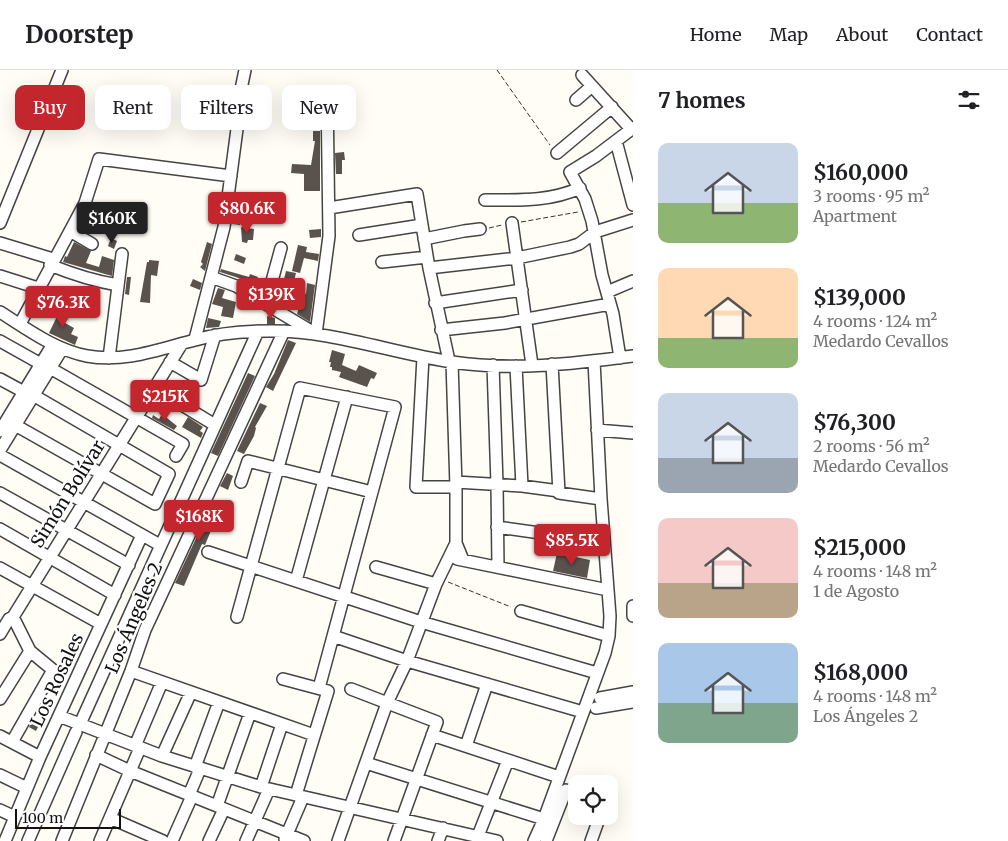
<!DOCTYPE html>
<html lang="en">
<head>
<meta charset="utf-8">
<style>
  body { margin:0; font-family:Merriweather,serif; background:#f6f6f6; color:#202124; height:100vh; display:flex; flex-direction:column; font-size:19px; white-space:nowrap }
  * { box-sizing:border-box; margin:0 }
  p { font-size:16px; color:#757577 }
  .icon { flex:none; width:28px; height:28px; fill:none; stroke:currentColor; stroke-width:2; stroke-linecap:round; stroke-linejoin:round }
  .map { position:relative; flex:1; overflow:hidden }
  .details { display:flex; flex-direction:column; background:#fff; width:375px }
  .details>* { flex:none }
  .banner { position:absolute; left:15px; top:15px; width:475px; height:45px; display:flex; gap:10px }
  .controls { position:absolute; left:568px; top:705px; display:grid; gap:10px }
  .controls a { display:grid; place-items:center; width:50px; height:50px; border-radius:10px; background:#fff; box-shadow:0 5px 20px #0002; font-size:25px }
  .scale { position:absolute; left:15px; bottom:12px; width:106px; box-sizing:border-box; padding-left:5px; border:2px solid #111; border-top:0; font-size:14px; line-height:18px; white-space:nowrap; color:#111; -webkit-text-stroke:4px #fff; paint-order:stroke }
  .price { position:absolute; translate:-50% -42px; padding:0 11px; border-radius:5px; background:#c4262e; color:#fff; font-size:16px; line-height:32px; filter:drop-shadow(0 1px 2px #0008) }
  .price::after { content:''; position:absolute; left:50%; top:30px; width:15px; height:11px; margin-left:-8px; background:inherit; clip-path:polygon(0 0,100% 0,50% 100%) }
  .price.on { background:#222; color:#fff }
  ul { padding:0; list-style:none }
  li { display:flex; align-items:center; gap:15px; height:125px; padding:0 25px }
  li span { display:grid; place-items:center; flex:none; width:140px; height:100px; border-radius:10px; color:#555 }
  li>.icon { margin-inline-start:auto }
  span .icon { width:60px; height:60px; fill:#fffc; stroke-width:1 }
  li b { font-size:21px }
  h2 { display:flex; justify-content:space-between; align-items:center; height:60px; padding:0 25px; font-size:21px }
  .chip { padding:0 18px; border-radius:10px; background:#fff; box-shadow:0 5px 20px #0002; font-size:18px; line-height:45px }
  .chip.on { background:#c4262e; color:#fff }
  header { display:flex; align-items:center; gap:30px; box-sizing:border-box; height:70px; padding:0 25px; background:#fff; border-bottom:1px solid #e0e0e0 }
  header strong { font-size:24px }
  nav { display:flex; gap:28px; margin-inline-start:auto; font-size:18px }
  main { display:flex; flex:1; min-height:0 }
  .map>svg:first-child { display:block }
  .building { fill:#5a524d }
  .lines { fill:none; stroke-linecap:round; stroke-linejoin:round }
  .minor-casing { stroke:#444; stroke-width:14 }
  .path { stroke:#333; stroke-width:1; stroke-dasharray:5 2.5; stroke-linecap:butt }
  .minor { stroke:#fff; stroke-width:11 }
  .labels { text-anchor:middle; stroke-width:5; stroke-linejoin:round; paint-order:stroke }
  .street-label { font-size:18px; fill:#111; stroke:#fff }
</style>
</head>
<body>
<header>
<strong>Doorstep</strong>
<nav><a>Home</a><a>Map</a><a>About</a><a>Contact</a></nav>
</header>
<main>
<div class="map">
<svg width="633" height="771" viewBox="0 0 633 771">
  <rect width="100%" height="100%" fill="#fffdf5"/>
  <path class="building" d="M317,32l3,7v14h-4v-11l-2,1 -1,-5 4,-2z
    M313,61h7v60h-16v-17l-13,-1 1,-9 19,1 4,-24h-2z
    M344,82l1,8h-3v14h-6l-1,-21z
    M276,128h9l1,13 -9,1z
    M233,147l8,1 -1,7 -7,-1z
    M241,157l13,2 -1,11h-5l-1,3 -5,-1z
    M321,159v8l-11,1 -1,-8z
    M111,168l6,3 -3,8 -6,-3z
    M74,172l17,9 -5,12 13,4 3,-11 12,4 -2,16 -49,-14 2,-6 2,1z
    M207,172l5,2 -7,27 -5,-4 3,-3 -2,-2z
    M298,175l9,2 -1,5 13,2 -1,7 -14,-3 -4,15 -8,-2z
    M236,184l10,4 -2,6 -10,-4z
    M149,190l10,1 -2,15 -6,-1 -1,28 -10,-1 7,-40h2z
    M221,199l28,8 1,-3 8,3 -4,11 -6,-4v-3l-28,-9z
    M286,201l10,2 -2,8 -10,-2z
    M127,207h4l-2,18 -4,-1z
    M193,209l9,4 -2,7 -10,-4z
    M307,213l8,2 -5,37 -13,-8 2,-7 -2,-1 1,-4 -8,-2 3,-10 13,4z
    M218,218l7,2 -3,8 14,4 -3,16 -12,-2 2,-9 -11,-3z
    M47,221l8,3 -4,9 -8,-4z
    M61,238l9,5 -5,10 9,5 -3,6 7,3 -3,8 -26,-12z
    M267,246l8,2v6h-8z
    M208,248l13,3 -2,6 -13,1z
    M288,270l8,3 -23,48 -7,-4 8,-13z
    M332,280l13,4 -3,11 14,6 3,-6 18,8 -3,6 -3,-1 -4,9 -28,-10 2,-5 -9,-2v-3h-2l1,-5h-2z
    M248,303l7,3 -37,80 -7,-3z
    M260,333l7,3 -12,21 1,1 -2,8 -10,18 -7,-3z
    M162,344l15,12 -3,4 -22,-12 1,-3 6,4z
    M188,347l15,10 -3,4 3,2 -2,5 -19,-11z
    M227,403l6,3 -5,14 -8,-4z
    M214,430l8,4 -17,41 -3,-1 -18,42 -9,-3z
    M557,483l33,7 -3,18 -34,-7z
    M34,649l6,4 -4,8 -7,-4z"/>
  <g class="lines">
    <defs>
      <path id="minor" d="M582,5l49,54
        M576,30l16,-14
        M616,71l17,64
        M557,83l55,-46
        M485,130c32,0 64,2 95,-12
        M329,138l88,-14 12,74 20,93
        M0,153l62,-153
        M512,153l20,142
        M70,161l15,-28 14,-44 132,17
        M359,165l63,-10
        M424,169l40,-8 16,-2
        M0,173l53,16
        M382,192l45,-5
        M50,195c22,9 44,16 68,20
        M429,198l88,-10 53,-11 9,-3 16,-12 38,-12
        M0,206l38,12
        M211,207l25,9 80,48 13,-98 -2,-143
        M607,222l26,-11
        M266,233l15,-55
        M435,233l87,-13
        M0,242c27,17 55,38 87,44 37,7 73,-7 108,-16 24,-7 50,-9 75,-9 61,-1 121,22 182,31 60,9 121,2 181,-6
        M20,254l50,-93 22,13
        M441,260l64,-7 105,-19
        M195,269l29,-112 13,-98 4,-18 -1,-17 5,-24
        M0,271l41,23
        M423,287l-7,130h40
        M109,288l13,-104
        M620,288l-7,-44 -11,-39 -10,-54 -7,-22 -15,-27 26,-16 37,-28
        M170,292l31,18 14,-45
        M452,292l4,125v56l7,17
        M552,294l7,129 42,6
        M493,295l4,119 1,83
        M516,296l6,120
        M50,298l133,76 -7,12
        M0,309l24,13
        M154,318l61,37
        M15,355l140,79 14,-30 -136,-79
        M597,360l36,3
        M0,361l53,-87
        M0,380l62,-101
        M0,385l160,90
        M241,412l7,-21 124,31
        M456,412l66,4 37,5
        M0,423l129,72
        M497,457l107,15
        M0,459l115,66
        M208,482l213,70 176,51
        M457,489l151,31
        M376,497l60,17
        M0,498l101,56
        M296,511l51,-184
        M633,536v10
        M521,541l88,25
        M237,547l63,-229 95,19 -76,281
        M0,564l9,-15 4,-2 168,-272
        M333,566l74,25 176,51
        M131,601l183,64
        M283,609l45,12 -32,104
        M351,619l86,33 -43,119
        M600,628l33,-6
        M0,629l30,-48
        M596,638l37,-6
        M59,646l103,40 99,31 236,54
        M80,654l178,-393
        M432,665l127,42
        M0,666l40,21
        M12,672l41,-72 -23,-19 -17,-34
        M135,676l27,-64
        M466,676l21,-62
        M96,685l34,16 174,70
        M162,686l29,-64
        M366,693l178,56
        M195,697l24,-65
        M0,705l27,13
        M261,717l21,-63
        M189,725l11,-26
        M217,736l33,-93
        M0,740l15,7
        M110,748l53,23
        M285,769l18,-42
        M5,771l35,-84 102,-222
        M28,771l48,-109
        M62,771l69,-170 14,-41 139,-299
        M100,771l40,-93
        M172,771l20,-45
        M209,771l15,-32
        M246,771l23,-52
        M338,771l49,-138 20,-42 29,-77 20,-41
        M438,771l5,-13
        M476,771l32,-81
        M534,771l10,-22 61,-166 4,-17 1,-20 -9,-117 -7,-138
        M546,771l20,-51 10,4
        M591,771l9,-25"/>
    </defs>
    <use href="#minor" class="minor-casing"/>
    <path class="path" d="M497,0l53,75
      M521,152l57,-10
      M489,158l13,-3
      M448,512l63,25"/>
    <use href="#minor" class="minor"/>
  </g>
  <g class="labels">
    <g class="street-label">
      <text transform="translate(68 424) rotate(-58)" y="6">Simón Bolívar</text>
      <text transform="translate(134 548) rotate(-67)" y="6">Los Ángeles 2</text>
      <text transform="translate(57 610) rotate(-65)" y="6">Los Rosales</text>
    </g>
  </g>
</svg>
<div class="controls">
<a><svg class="icon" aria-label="locate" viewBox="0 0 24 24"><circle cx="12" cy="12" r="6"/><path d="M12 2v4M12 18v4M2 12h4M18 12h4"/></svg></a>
</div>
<div class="scale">100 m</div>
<b class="price" style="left:247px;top:164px">$80.6K</b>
<b class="price on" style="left:112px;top:174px">$160K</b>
<b class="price" style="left:271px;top:250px">$139K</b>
<b class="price" style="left:63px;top:258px">$76.3K</b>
<b class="price" style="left:165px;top:352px">$215K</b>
<b class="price" style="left:199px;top:472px">$168K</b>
<b class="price" style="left:572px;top:496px">$85.5K</b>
<div class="banner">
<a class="chip on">Buy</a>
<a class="chip">Rent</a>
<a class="chip">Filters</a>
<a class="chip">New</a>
</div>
</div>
<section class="details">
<h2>7 homes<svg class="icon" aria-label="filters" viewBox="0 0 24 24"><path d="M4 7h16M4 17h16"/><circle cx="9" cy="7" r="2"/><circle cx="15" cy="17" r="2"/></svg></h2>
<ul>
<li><span style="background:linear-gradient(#c9d6e8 60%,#8fb573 0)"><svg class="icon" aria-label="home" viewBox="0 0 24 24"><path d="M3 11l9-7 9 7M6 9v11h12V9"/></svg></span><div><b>$160,000</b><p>3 rooms · 95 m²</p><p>Apartment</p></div></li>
<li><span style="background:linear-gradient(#ffd9b3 70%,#8fb573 0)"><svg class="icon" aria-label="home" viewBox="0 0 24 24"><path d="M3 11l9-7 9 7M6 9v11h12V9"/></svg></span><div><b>$139,000</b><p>4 rooms · 124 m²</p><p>Medardo Cevallos</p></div></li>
<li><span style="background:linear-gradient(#c9d6e8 65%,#9aa5b1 0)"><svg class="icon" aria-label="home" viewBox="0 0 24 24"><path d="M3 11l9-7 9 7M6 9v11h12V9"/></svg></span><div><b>$76,300</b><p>2 rooms · 56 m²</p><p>Medardo Cevallos</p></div></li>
<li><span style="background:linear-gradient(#f6c9c9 65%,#b9a48a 0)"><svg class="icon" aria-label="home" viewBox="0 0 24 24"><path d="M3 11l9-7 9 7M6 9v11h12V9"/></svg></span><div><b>$215,000</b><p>4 rooms · 148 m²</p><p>1 de Agosto</p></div></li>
<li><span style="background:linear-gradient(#a9c7e8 60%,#7fa58c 0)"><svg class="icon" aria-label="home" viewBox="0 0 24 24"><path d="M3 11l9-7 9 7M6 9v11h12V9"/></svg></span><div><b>$168,000</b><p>4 rooms · 148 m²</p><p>Los Ángeles 2</p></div></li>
</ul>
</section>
</main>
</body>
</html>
